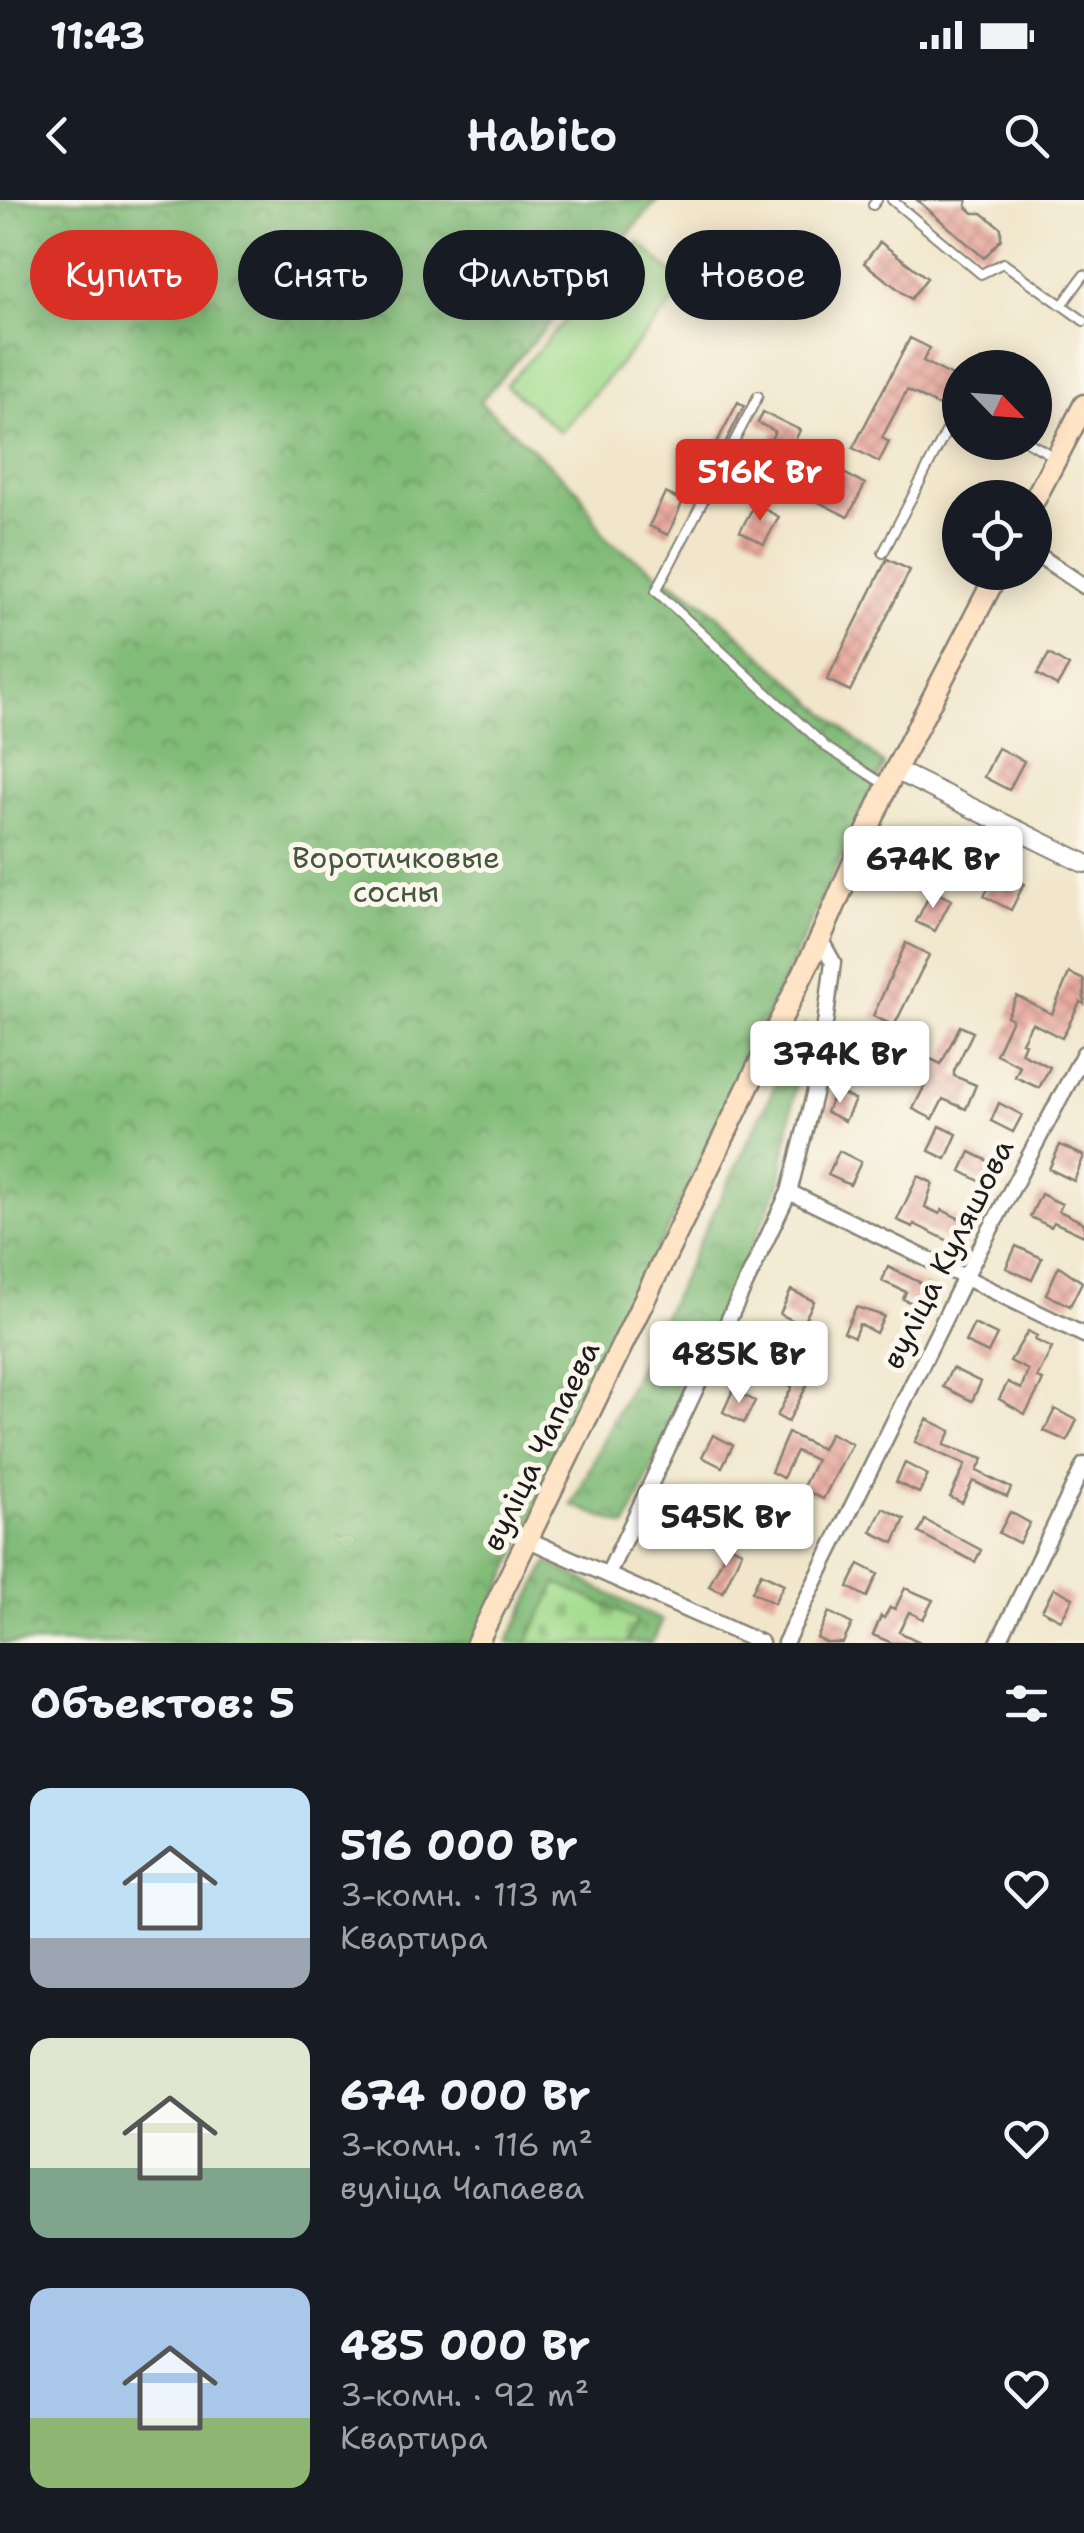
<!DOCTYPE html>
<html lang="ru">
<head>
<meta charset="utf-8">
<style>
  body { margin:0; font-family:"Shantell Sans",sans-serif; background:#242831; color:#f1f3f6; height:100vh; display:flex; flex-direction:column; font-size:38px; white-space:nowrap }
  * { box-sizing:border-box; margin:0 }
  p { font-size:32px; color:#9ea1a6 }
  .icon { flex:none; width:55px; height:55px; fill:none; stroke:currentColor; stroke-width:2; stroke-linecap:round; stroke-linejoin:round }
  .map { position:relative; height:1443px; overflow:hidden }
  .side { display:flex; flex-direction:column; background:#171b24; flex:1 }
  .side>* { flex:none }
  .guide { position:absolute; left:30px; top:30px; width:1025px; height:90px; display:flex; gap:20px }
  .needle { width:65px; rotate:115deg }
  .controls { position:absolute; left:942px; top:150px; display:grid; gap:20px }
  .controls a { display:grid; place-items:center; width:110px; height:110px; border-radius:50%; background:#171b24; box-shadow:0 5px 25px #0003; font-size:50px }
  .price { position:absolute; translate:-50% -85px; padding:0 22px; border-radius:10px; background:#fff; color:#222; font-size:32px; line-height:65px; filter:drop-shadow(0 2px 5px #0008) }
  .price::after { content:''; position:absolute; left:50%; top:60px; width:30px; height:22px; margin-left:-15px; background:inherit; clip-path:polygon(0 0,100% 0,50% 100%) }
  .price.active { background:#d93025; color:#fff }
  ul { padding:0; list-style:none }
  li { display:flex; align-items:center; gap:30px; height:250px; padding:0 30px }
  li span { display:grid; place-items:center; flex:none; width:280px; height:200px; border-radius:20px; color:#555 }
  li>.icon { margin-inline-start:auto }
  span .icon { width:120px; height:120px; fill:#fffc; stroke-width:1 }
  li b { font-size:42px }
  h2 { display:flex; justify-content:space-between; align-items:center; height:120px; padding:0 30px; font-size:42px }
  .chip { padding:0 35px; border-radius:45px; background:#171b24; box-shadow:0 5px 25px #0003; font-size:35px; line-height:90px }
  .chip.active { background:#d93025; color:#fff }
  .status { display:flex; justify-content:space-between; align-items:center; height:70px; padding:0 50px; background:#171b24; direction:ltr }
  .status svg { height:28px; fill:currentColor }
  header { display:flex; justify-content:space-between; align-items:center; height:130px; padding:0 30px; background:#171b24; font-size:45px; font-weight:600 }
  .map>svg:first-child { display:block }
  .forest { fill:url(#forest-crowns); stroke:#4f6c4a; stroke-width:2.5 }
  .cemetery { fill:url(#cemetery-stones); stroke:#607c55; stroke-width:2.5 }
  .pitch { fill:#a3dc8e; stroke:#607c55; stroke-width:2.5 }
  .building { fill:url(#building-cross-hatch) }
  .lines { fill:none; stroke-linecap:round; stroke-linejoin:round }
  .service-casing { stroke:#868174; stroke-width:12 }
  .minor-casing { stroke:#868174; stroke-width:19 }
  .tertiary-casing { stroke:#868174; stroke-width:22 }
  .secondary-casing { stroke:#868174; stroke-width:25 }
  .service { stroke:#fff; stroke-width:8 }
  .minor { stroke:#fff; stroke-width:14 }
  .tertiary { stroke:#fff; stroke-width:18 }
  .secondary { stroke:#ffe4c6; stroke-width:20 }
  .labels { text-anchor:middle; stroke-width:10; stroke-linejoin:round; paint-order:stroke }
  .park-label { font-size:30px; fill:#44563e; stroke:#fbf7ec }
  .street-label { font-size:30px; fill:#1c1c1c; stroke:#fbf7ec }
</style>
</head>
<body>
<div class="status"><b>11:43</b><svg viewBox="0 0 49 12"><path d="M0 12V9h3v3zM5 12V6h3v6zM10 12V3h3v9zM15 12V0h3v12zM26 1h20v11H26zM47 4h2v5h-2z"/></svg></div>
<header><svg class="icon" aria-label="back" viewBox="0 0 24 24"><path d="M15 5l-7 7 7 7"/></svg>Habito<svg class="icon" aria-label="search" viewBox="0 0 24 24"><circle cx="10" cy="10" r="6"/><path d="M15 15l6 6"/></svg></header>
<div class="map">
<svg width="1084" height="1443" viewBox="0 0 1084 1443">
  <defs>
    <pattern id="forest-crowns" width="20" height="18" patternUnits="userSpaceOnUse" patternTransform="scale(2.5)"><rect width="20" height="18" fill="#82bc79"/><path d="M2 6a3 3 0 1 1 6 0M12 15a3 3 0 1 1 6 0" fill="none" stroke="#6a9862"/></pattern>
    <pattern id="cemetery-stones" width="16" height="16" patternUnits="userSpaceOnUse" patternTransform="scale(2.5)"><rect width="16" height="16" fill="#a3dc8e"/><path d="M2 7V4a2 2 0 0 1 4 0v3zM10 15v-3a2 2 0 0 1 4 0v3z" fill="#8cbc7a"/></pattern>
    <pattern id="building-cross-hatch" width="8" height="8" patternUnits="userSpaceOnUse" patternTransform="scale(2.5)"><rect width="8" height="8" fill="#e8aa9f"/><path d="M0 0l8 8M0 8l8-8" fill="none" stroke="#c69288"/></pattern>
  </defs>
  <rect width="100%" height="100%" fill="#fbf7ec"/>
  <filter id="ink" filterUnits="userSpaceOnUse"><feTurbulence type="fractalNoise" baseFrequency=".01" numOctaves="2"/><feDisplacementMap in="SourceGraphic" scale="20" xChannelSelector="R" yChannelSelector="G"/><feConvolveMatrix kernelMatrix="1 2 1 2 8 2 1 2 1" color-interpolation-filters="sRGB"/></filter>
  <filter id="wash" filterUnits="userSpaceOnUse"><feTurbulence type="fractalNoise" baseFrequency=".0048" numOctaves="4" result="noise"/><feDisplacementMap in="SourceGraphic" scale="40" xChannelSelector="R" yChannelSelector="G"/><feGaussianBlur stdDeviation="2.25" result="paint"/><feColorMatrix in="noise" values="0 0 0 0 0 0 0 0 0 0 0 0 0 0 0 0 0 1.4 0 .05"/><feComposite in="paint" operator="in"/></filter>
  <g filter="url(#wash)">
    <rect width="100%" height="100%" fill="#f1e6cb"/>
    <path class="forest" d="M0,0h658l-178,202 99,89 27,48 99,65 179,161 -409,878h-475z
      M805,824l-25,160 -154,342 -54,-21z
      M548,1362l114,59 -10,22h-145z"/>
    <path class="cemetery" d="M557,1383l80,37 -10,23h-100z"/>
    <path class="pitch" d="M638,42l49,45 -127,145 -54,-47z"/>
    <g id="blocks">
      <path class="building" d="M917,0h50l-1,6 7,7h9l19,15v11l-17,19z
        M880,42l47,36 -16,21 -47,-36z
        M910,138l20,10 -7,13 37,19 -15,29 -38,-19 -25,48 7,4 -10,20 -26,-14z
        M738,202l6,4 -33,64 -7,-3z
        M763,212l37,18 -33,69 -37,-17 8,-17 17,8 20,-42 -17,-8z
        M822,262l43,22 -17,33 -43,-22z
        M665,293l18,8 -15,34 -19,-9z
        M755,304l24,13 -15,27 -24,-13z
        M887,359l23,11 -60,121 -23,-11z
        M1049,454l20,12 -12,20 -20,-12z
        M998,548l26,13 -15,29 -25,-13z
        M951,640l24,12 -11,22 -24,-12z
        M1008,676l16,8 -13,26 -27,-14 7,-13 11,5z
        M932,690l19,10 -16,31 -19,-9z
        M906,743l23,12 -35,71 -21,-10z
        M1069,773l15,7v24l-4,-2 -18,36 -30,-15 -10,19 3,1 -4,10 29,14 -11,21 -24,-11 5,-11 -24,-12 16,-35 -5,-3 10,-20 35,18z
        M960,826l13,6 -19,39v5l22,9 -10,24 -23,-10 -10,20 -20,-10 14,-28 -36,-17 -9,18 -27,-14 14,-28 40,20 5,-9 27,13z
        M836,891l19,9 -10,21 -19,-9z
        M999,903l23,12 -9,17 -22,-11z
        M940,926l17,8 -11,25 -17,-8z
        M1060,945l24,11 -10,25 -25,-12z
        M839,951l22,11 -11,23 -22,-10z
        M970,952l27,13 -10,20 -26,-14z
        M918,976l15,7 -8,24 15,7 2,-4 26,13 -11,22 -43,-21 -1,3 -16,-7z
        M1041,994l21,10 -3,7 25,12v13l-30,-14 -3,5 -21,-10z
        M1016,1046l26,12 -10,22 -26,-12z
        M1059,1066l23,16 -12,24 -24,-12z
        M888,1067l46,22 -10,20 -21,-10 3,-7 -24,-11z
        M791,1090l23,11 -12,24 -22,-11z
        M856,1107l28,9 -8,17 -17,-9 -5,13 -10,-5z
        M974,1124l23,11 -9,18 -23,-11z
        M1028,1131l9,5 -2,4 17,8 -15,30 6,2 -4,9 -14,25 -26,-15 9,-17 13,7 7,-19 -18,-9z
        M763,1140l53,28 -28,54 -11,-6 15,-29 -41,-22z
        M952,1168l29,14 -9,19 -29,-14z
        M733,1190l22,11 -11,22 -21,-11z
        M1055,1209l22,11 -10,21 -23,-10z
        M927,1219l24,12 -7,14 39,14 -6,12 34,17 -4,9 -34,-16 -11,22 -12,-6 15,-32 -50,-23z
        M788,1233l34,16 8,-16 22,11 -29,55 -21,-10 14,-29 -20,-9 -13,27 -12,-6z
        M713,1235l20,10 -11,22 -20,-10z
        M905,1263l23,12 -9,18 -23,-11z
        M755,1300l15,7 -14,28 -15,-7z
        M883,1308l22,11 -11,24 -23,-11z
        M1010,1312l20,11 -11,20 -20,-10z
        M925,1320l56,30 -6,12 -56,-29z
        M729,1345l13,6 -19,41 -14,-6z
        M859,1364l19,10 -11,23 -19,-10z
        M761,1373l23,11 -10,19 -22,-11z
        M905,1388l28,12 -10,19 -14,-7 -10,20 23,11h-30l-19,-8 8,-19 3,2 6,-11 5,2z
        M1054,1388l19,10 -12,22 -19,-10z
        M829,1412l23,12 -9,19h-16l-10,-5z"/>
    </g>
  </g>
  <g filter="url(#ink)">
    <use href="#blocks" fill-opacity="0" stroke="#868174" stroke-width="2.5"/>
    <g class="lines">
      <defs>
        <path id="service" d="M892,0l89,74 22,-11 81,58
          M873,5l4,-5
          M1063,104l21,-29
          M758,196l-102,195 170,156 61,39
          M1028,242l27,15
          M883,353l77,-148"/>
        <path id="minor" d="M1035,353l49,33
          M789,992l295,143
          M529,1340l232,103
          M608,1374l181,-382 29,-113 15,-117 -13,-23
          M785,1443l180,-366 119,-224
          M998,1443l86,-178"/>
        <path id="tertiary" d="M895,570l189,93"/>
        <path id="secondary" d="M1035,299l49,-94
          M477,1443l343,-704 67,-153 111,-214"/>
      </defs>
      <use href="#service" class="service-casing"/>
      <use href="#minor" class="minor-casing"/>
      <use href="#tertiary" class="tertiary-casing"/>
      <use href="#secondary" class="secondary-casing"/>
      <use href="#service" class="service"/>
      <use href="#minor" class="minor"/>
      <use href="#tertiary" class="tertiary"/>
      <use href="#secondary" class="secondary"/>
    </g>
  </g>
  <g class="labels">
    <g class="park-label">
      <text x="396" y="668">Воротичковые<tspan x="396" dy="34">сосны</tspan></text>
    </g>
    <g class="street-label">
      <text transform="translate(948 1054) rotate(-63)" y="10">вуліца Куляшова</text>
      <text transform="translate(541 1246) rotate(-64)" y="10">вуліца Чапаева</text>
    </g>
  </g>
</svg>
<div class="controls">
<a><svg class="needle" viewBox="-14 -14 28 28"><path d="M0-13l5 13h-10z" fill="#e53935"/><path d="M0 13l5-13h-10z" fill="#9ea1a6"/></svg></a>
<a><svg class="icon" aria-label="locate" viewBox="0 0 24 24"><circle cx="12" cy="12" r="6"/><path d="M12 2v4M12 18v4M2 12h4M18 12h4"/></svg></a>
</div>
<b class="price active" style="left:760px;top:324px">516K Br</b>
<b class="price" style="left:933px;top:711px">674K Br</b>
<b class="price" style="left:840px;top:906px">374K Br</b>
<b class="price" style="left:739px;top:1206px">485K Br</b>
<b class="price" style="left:726px;top:1369px">545K Br</b>
<div class="guide">
<a class="chip active">Купить</a>
<a class="chip">Снять</a>
<a class="chip">Фильтры</a>
<a class="chip">Новое</a>
</div>
</div>
<section class="side">
<h2>Объектов: 5<svg class="icon" aria-label="filters" viewBox="0 0 24 24"><path d="M4 7h16M4 17h16"/><circle cx="9" cy="7" r="2"/><circle cx="15" cy="17" r="2"/></svg></h2>
<ul>
<li><span style="background:linear-gradient(#bfe0f5 75%,#9aa5b1 0)"><svg class="icon" aria-label="home" viewBox="0 0 24 24"><path d="M3 11l9-7 9 7M6 9v11h12V9"/></svg></span><div><b>516 000 Br</b><p>3-комн. · 113 m²</p><p>Квартира</p></div><svg class="icon" aria-label="heart" viewBox="0 0 24 24"><path d="M12 20l-8-8c-3-5 5-10 8-4 3-6 11-1 8 4z"/></svg></li>
<li><span style="background:linear-gradient(#dfe7d0 65%,#7fa58c 0)"><svg class="icon" aria-label="home" viewBox="0 0 24 24"><path d="M3 11l9-7 9 7M6 9v11h12V9"/></svg></span><div><b>674 000 Br</b><p>3-комн. · 116 m²</p><p>вуліца Чапаева</p></div><svg class="icon" aria-label="heart" viewBox="0 0 24 24"><path d="M12 20l-8-8c-3-5 5-10 8-4 3-6 11-1 8 4z"/></svg></li>
<li><span style="background:linear-gradient(#a9c7e8 65%,#8fb573 0)"><svg class="icon" aria-label="home" viewBox="0 0 24 24"><path d="M3 11l9-7 9 7M6 9v11h12V9"/></svg></span><div><b>485 000 Br</b><p>3-комн. · 92 m²</p><p>Квартира</p></div><svg class="icon" aria-label="heart" viewBox="0 0 24 24"><path d="M12 20l-8-8c-3-5 5-10 8-4 3-6 11-1 8 4z"/></svg></li>
</ul>
</section>
</body>
</html>
